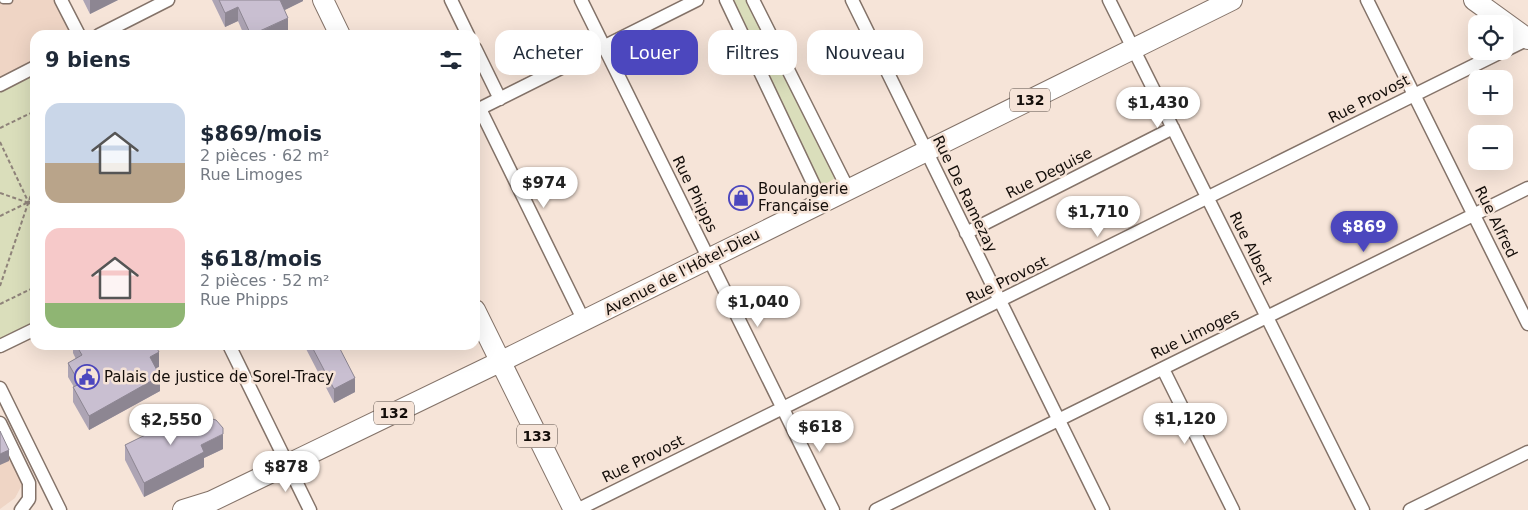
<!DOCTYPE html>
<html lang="fr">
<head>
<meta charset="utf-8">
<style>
  body { margin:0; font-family:"DejaVu Sans",sans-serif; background:#f6f6f7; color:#1f2937; height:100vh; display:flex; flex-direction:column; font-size:19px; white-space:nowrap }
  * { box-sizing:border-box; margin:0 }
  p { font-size:16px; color:#747a83 }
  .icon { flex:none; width:28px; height:28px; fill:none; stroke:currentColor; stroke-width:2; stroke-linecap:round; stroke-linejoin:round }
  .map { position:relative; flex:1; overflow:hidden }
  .drawer { position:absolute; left:30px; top:30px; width:450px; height:320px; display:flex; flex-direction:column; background:#fff; border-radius:15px; box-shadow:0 5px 20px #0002 }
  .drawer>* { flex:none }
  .hud { position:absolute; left:495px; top:30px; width:475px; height:45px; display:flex; gap:10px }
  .tools { position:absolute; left:1468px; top:15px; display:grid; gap:10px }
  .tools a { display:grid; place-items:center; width:45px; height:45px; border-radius:10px; background:#fff; box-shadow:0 5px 20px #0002; font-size:25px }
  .price { position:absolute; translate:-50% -42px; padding:0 11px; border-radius:18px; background:#fff; color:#222; font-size:16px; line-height:32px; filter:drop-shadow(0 1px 2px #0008) }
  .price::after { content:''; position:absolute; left:50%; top:30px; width:15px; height:11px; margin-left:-8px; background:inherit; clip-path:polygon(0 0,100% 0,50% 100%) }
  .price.current { background:#4c47be; color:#fff }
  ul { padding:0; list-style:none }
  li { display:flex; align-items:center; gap:15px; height:125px; padding:0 15px }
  li span { display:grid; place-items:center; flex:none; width:140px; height:100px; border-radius:15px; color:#555 }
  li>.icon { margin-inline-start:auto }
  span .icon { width:60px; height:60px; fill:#fffc; stroke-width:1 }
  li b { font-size:21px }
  h2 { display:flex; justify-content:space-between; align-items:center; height:60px; padding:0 15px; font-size:21px }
  .tag { padding:0 18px; border-radius:15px; background:#fff; box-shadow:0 5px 20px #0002; font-size:18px; line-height:45px }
  .tag.current { background:#4c47be; color:#fff }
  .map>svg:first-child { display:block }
  .built { fill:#efd5c5 }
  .green { fill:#dadebb }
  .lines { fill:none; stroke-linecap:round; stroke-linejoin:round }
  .lane-casing { stroke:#847369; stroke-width:9 }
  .street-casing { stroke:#847369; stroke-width:15 }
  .primary-casing { stroke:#847369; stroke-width:22 }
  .path { stroke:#8f837a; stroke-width:2; stroke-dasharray:4 2.5; stroke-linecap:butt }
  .lane { stroke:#fff; stroke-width:6 }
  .street { stroke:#fff; stroke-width:12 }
  .primary { stroke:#fff; stroke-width:20 }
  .wall { fill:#ada4b4 }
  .shaded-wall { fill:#8d8692 }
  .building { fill:#c9bfd1; stroke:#8d8692 }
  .labels { text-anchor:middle; stroke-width:5; stroke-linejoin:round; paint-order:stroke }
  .shield { fill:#f6e4d8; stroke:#584e48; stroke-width:1 }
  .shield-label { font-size:14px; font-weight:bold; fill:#140e0a }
  .street-label { font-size:15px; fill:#140e0a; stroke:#f6e4d8 }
  .poi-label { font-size:15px; fill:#140e0a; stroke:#f6e4d8; text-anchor:start }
</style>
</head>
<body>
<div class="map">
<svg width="1528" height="510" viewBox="0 0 1528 510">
  <rect width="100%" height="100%" fill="#f6e4d8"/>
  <path class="built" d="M0,0h61l17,35h-43v33l-35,17z
    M0,433l23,50 -8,15 -15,11z"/>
  <path class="green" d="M721,0h29l87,177 -15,9z
    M35,69v255l-35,18v-255z"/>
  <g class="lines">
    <defs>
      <path id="lane" d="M3,0h6"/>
      <path id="street" d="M61,0l18,35
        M451,0l17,35
        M581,0l252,510
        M726,0l96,202
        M753,0l95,189
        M852,0l251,510
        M1109,0l254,510
        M1367,0l161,324
        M99,35l69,-35
        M475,48l25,51
        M1504,51l24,-12
        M0,85l35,-18
        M480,109l104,212
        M475,111l222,-111
        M966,233l207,-105
        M229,345l81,165
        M0,346l35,-17
        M1163,369l70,141
        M0,388l60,122
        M0,423l29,60v16l-8,11
        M577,510l926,-459
        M876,510l652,-322
        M1410,510l118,-58"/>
      <path id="primary" d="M323,0l17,35
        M1474,0l54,39
        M475,310l99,200
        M183,510l29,-9 300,-145 720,-356"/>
    </defs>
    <use href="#lane" class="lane-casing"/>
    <use href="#street" class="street-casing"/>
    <use href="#primary" class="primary-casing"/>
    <path class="path" d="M0,128l35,-17
      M0,142l35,74
      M0,193l35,12
      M0,216l35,-17
      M0,286l35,-103
      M0,304l35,-17"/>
    <use href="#lane" class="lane"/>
    <use href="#street" class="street"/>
    <use href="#primary" class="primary"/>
  </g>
  <path class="wall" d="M83,0h35l-28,14z
    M212,0h91v1l-19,9 4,22 -5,3h-39l-6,-14 -13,6z
    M73,345h82l4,22 -3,1 4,23 -71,39 -16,-28v-15h1l-6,-10v-14l8,-4 -3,-6z
    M304,345h34l17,47 -21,11z
    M197,426l26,23 -19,9v9l-60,30 -19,-37v-15z"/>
  <path class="shaded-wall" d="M90,0h28l-28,14z
    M279,0h24v1l-24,12z
    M238,7v14l-13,6v-14z
    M288,18v14l-5,3h-30z
    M159,352v15l-9,5v-15z
    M160,376v15l-71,39v-14z
    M355,378v14l-21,11v-14z
    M223,434v15l-19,9v9l-60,30v-14l57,-38z
    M9,450v11l-9,4v-11z"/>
  <path class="building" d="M219,0h61l8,18 -37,17 -13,-28 -13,6z
    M76,345h79l4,7 -9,5 10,19 -71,40 -16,-29 7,-3 -12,-21 14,-8z
    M311,345h27l17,33 -21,11z
    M190,413l7,13 15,-7 4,1 7,8v6l-22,11 3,7 -60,31 -19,-38z
    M0,431l9,19 -9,4z"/>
  <defs>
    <symbol id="shop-ring" viewBox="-11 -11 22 22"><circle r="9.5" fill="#f6e4d8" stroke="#4c47be" stroke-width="1.5"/><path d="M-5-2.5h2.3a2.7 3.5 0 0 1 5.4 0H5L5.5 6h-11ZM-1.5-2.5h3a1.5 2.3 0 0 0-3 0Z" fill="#4c47be"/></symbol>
    <symbol id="civic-ring" viewBox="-11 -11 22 22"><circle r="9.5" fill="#f6e4d8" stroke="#4c47be" stroke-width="1.5"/><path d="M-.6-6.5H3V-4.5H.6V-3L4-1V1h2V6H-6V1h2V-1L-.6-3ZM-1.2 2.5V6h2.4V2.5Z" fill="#4c47be"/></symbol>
  </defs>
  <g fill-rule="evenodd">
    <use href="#shop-ring" x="727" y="184" width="28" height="28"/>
    <use href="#civic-ring" x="73" y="363" width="28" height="28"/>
  </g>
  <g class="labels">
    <g class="shield">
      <rect x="1010" y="88.5" width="40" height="23" rx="4"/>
      <rect x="374" y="401.5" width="40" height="23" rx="4"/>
      <rect x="517" y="424.5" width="40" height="23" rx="4"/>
    </g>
    <g class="shield-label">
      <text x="1030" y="105">132</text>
      <text x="394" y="418">132</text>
      <text x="537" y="441">133</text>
    </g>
    <g class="street-label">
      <text transform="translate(1369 99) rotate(-27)" y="5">Rue Provost</text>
      <text transform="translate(1049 173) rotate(-27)" y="5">Rue Deguise</text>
      <text transform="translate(695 194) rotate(64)" y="5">Rue Phipps</text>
      <text transform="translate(965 194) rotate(64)" y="5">Rue De Ramezay</text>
      <text transform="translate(1496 222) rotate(64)" y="5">Rue Alfred</text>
      <text transform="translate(1251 248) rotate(64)" y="5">Rue Albert</text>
      <text transform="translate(682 272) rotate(-27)" y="5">Avenue de l'Hôtel-Dieu</text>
      <text transform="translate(1007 280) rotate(-26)" y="5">Rue Provost</text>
      <text transform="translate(1195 334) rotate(-26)" y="5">Rue Limoges</text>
      <text transform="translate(643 459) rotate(-26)" y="5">Rue Provost</text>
    </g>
    <g class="poi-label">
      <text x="758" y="194">Boulangerie<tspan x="758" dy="17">Française</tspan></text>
      <text x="104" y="382">Palais de justice de Sorel-Tracy</text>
    </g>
  </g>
</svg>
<div class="tools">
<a><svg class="icon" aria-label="locate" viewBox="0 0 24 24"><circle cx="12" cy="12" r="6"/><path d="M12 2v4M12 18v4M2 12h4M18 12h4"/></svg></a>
<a>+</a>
<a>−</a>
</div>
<b class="price" style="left:1158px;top:129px">$1,430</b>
<b class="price" style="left:544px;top:209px">$974</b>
<b class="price" style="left:1098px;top:238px">$1,710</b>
<b class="price current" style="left:1364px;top:253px">$869</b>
<b class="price" style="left:758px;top:328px">$1,040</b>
<b class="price" style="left:1185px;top:445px">$1,120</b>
<b class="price" style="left:171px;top:446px">$2,550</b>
<b class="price" style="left:820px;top:453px">$618</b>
<b class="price" style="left:286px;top:493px">$878</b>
<div class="hud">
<a class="tag">Acheter</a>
<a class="tag current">Louer</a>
<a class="tag">Filtres</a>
<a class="tag">Nouveau</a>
</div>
<section class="drawer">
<h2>9 biens<svg class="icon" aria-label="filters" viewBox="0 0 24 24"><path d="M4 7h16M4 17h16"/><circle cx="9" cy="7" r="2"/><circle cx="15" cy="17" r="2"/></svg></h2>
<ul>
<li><span style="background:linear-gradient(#c9d6e8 60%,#b9a48a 0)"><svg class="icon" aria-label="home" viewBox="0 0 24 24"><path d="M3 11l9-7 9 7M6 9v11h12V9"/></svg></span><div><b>$869/mois</b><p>2 pièces · 62 m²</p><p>Rue Limoges</p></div></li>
<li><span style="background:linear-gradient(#f6c9c9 75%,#8fb573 0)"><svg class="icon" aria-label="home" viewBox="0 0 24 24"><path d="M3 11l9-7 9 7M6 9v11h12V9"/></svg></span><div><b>$618/mois</b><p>2 pièces · 52 m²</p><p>Rue Phipps</p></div></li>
</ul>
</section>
</div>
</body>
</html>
